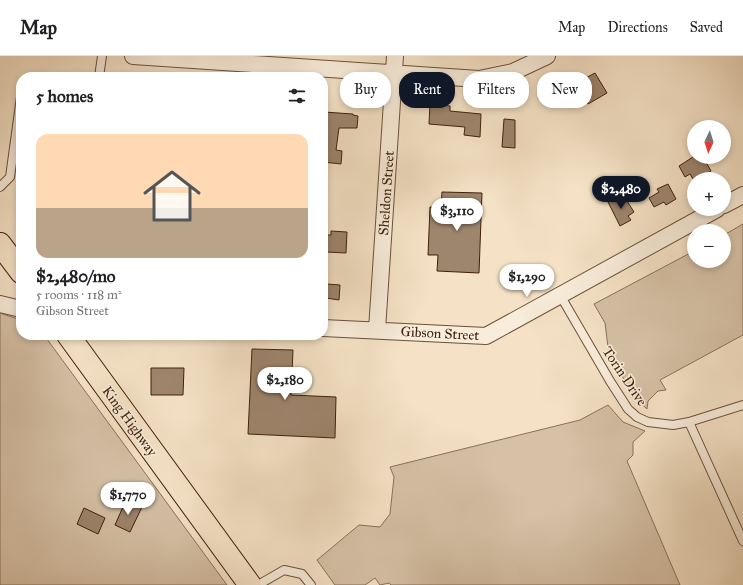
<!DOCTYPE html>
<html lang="en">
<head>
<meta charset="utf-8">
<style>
  body { margin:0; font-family:"IM FELL Great Primer",serif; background:#f2f2f2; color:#202124; height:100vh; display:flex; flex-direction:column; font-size:15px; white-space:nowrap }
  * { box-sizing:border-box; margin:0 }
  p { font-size:13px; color:#757577 }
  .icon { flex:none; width:22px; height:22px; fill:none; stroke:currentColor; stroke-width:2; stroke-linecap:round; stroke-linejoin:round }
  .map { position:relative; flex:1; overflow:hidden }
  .panel { position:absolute; left:16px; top:16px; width:312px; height:268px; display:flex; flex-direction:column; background:#fff; border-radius:16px; box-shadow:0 2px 6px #0003 }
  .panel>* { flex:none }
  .banner { position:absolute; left:340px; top:16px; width:343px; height:36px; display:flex; gap:8px }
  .needle { width:26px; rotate:184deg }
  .buttons { position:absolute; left:687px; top:64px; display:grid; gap:8px }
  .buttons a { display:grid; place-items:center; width:44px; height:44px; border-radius:50%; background:#fff; box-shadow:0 2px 6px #0003; font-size:20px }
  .price { position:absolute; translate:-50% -34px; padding:0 9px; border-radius:14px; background:#fff; color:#222; font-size:13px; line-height:26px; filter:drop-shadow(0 1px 2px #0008) }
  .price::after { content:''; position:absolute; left:50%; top:24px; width:12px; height:9px; margin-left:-6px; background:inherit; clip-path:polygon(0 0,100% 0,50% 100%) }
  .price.on { background:#111827; color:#fff }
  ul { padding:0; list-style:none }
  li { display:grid; align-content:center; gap:8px; height:212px; padding:0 20px }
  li+li { border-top:1px solid #e0e0e0 }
  li span { display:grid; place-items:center; height:124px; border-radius:12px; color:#555 }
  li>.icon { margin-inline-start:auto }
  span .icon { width:72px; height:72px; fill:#fffc; stroke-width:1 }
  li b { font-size:17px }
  h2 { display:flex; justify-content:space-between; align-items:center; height:48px; padding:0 20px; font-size:17px }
  .tag { padding:0 14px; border-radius:16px; background:#fff; box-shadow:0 2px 6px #0003; font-size:14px; line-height:36px }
  .tag.on { background:#111827; color:#fff }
  header { display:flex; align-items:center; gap:24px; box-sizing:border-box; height:56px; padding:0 20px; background:#fff; border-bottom:1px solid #e0e0e0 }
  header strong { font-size:19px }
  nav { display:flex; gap:22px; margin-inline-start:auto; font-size:14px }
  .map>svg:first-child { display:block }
  .green { fill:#d6c1a6; stroke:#8a7059 }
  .building { fill:#9e856d; stroke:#3f200c }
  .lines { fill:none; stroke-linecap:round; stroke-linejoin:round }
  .service-casing { stroke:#6c503a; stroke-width:10 }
  .minor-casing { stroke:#6c503a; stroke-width:18 }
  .primary-casing { stroke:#3f200c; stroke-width:24 }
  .service { stroke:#f8ecda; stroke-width:8 }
  .minor { stroke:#f8ecda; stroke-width:16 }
  .primary { stroke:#f5e2c6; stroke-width:22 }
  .labels { text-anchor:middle; stroke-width:3.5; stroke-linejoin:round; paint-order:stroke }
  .street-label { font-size:14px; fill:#3f200c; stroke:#f8ecda }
</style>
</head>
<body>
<header>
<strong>Map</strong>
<nav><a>Map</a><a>Directions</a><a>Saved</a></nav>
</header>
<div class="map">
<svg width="743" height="529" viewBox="0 0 743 529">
  <rect width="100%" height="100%" fill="#f5e2c6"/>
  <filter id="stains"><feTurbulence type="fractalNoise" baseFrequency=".005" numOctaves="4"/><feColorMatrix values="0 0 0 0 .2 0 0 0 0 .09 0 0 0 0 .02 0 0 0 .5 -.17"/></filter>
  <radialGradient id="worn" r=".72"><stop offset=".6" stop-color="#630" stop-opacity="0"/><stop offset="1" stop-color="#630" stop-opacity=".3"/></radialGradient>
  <path class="green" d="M743,168v111l-83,45 6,10 -8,1 -10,10 -1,8 -10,-9 -28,-45 -4,-32 -11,-19 100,-53v10h30v-26z
    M0,257l21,7v15h23l183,250h-227z
    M608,349l15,17 22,9 -12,11v13l-6,6 53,124h-289l-2,-2 -9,2 -5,-7 -10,7h-30l-18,-25 42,-35 21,2 10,-13 4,-37 -4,-10 190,-47z"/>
  <path class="building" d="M595,17l12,20 -19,11 -11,-18 7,-3 -2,-3z
    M430,48l20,2v5l31,3 -1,23 -16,-2 1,-8 -36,-3z
    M324,56l29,2v1l5,1 -1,12h-18l-3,22 6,1 -1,13 -18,-2z
    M504,63l11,1v28l-13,-1z
    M693,101h10l8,14 -5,3 3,5h-16l-3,-5 -5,3 -6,-11z
    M668,128l8,15 -10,6 -2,-3 -10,5 -5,-9 10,-6 -2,-3z
    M442,136l40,1 -3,80 -42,-2 1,-16h-10l2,-48 11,1z
    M617,139l5,9 5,-3 7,11 -6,4 3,4 -11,6 -13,-26z
    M331,175l16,1 -1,21 -20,-1 1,-17h4z
    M327,228l13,1 -1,15 -13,-2z
    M252,293l41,1 -2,45 45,2 -1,41 -87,-4z
    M151,312h33l-1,27h-32z
    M126,444l16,7 -12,25 -15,-7z
    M84,452l21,10 -7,16 -21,-10z"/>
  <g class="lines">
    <defs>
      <path id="service" d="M99,21l3,-21
        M0,131l10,-10 11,-80
        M560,239l50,86 18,28 9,8 11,5 25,3 16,-3 54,-17
        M689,366l54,119
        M258,529l26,-15 18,4 9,11"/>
      <path id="minor" d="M133,0l346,23 34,-7 34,-16
        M724,149l19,-10
        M0,248l21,5
        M323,272l163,8 231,-127
        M377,274l18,-274"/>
      <path id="primary" d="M0,188l21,28
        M68,279l182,250"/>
    </defs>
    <use href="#service" class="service-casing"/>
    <use href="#minor" class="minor-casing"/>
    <use href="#primary" class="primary-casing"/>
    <use href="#service" class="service"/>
    <use href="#minor" class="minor"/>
    <use href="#primary" class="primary"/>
  </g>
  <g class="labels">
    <g class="street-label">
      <text transform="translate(386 137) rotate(-86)" y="5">Sheldon Street</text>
      <text transform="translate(440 277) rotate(3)" y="5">Gibson Street</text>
      <text transform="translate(625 320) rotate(56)" y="5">Torin Drive</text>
      <text transform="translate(130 365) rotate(54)" y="5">King Highway</text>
    </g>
  </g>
  <rect width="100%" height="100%" filter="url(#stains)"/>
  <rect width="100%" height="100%" fill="url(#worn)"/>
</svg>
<div class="buttons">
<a><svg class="needle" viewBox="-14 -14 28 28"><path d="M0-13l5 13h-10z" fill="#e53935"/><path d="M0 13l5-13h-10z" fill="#757577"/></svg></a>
<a>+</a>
<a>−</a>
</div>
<b class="price on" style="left:621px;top:154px">$2,480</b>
<b class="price" style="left:457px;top:176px">$3,110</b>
<b class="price" style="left:527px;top:242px">$1,290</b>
<b class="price" style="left:285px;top:345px">$2,180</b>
<b class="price" style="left:128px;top:460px">$1,770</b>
<div class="banner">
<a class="tag">Buy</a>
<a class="tag on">Rent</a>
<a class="tag">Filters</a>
<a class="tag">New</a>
</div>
<section class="panel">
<h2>5 homes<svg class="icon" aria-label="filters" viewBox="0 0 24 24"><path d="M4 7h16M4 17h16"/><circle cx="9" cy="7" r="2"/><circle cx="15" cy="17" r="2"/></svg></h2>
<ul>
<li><span style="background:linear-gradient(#ffd9b3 60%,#b9a48a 0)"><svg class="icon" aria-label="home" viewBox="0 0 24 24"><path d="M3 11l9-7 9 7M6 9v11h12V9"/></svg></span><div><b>$2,480/mo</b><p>5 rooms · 118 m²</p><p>Gibson Street</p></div></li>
</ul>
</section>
</div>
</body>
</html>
